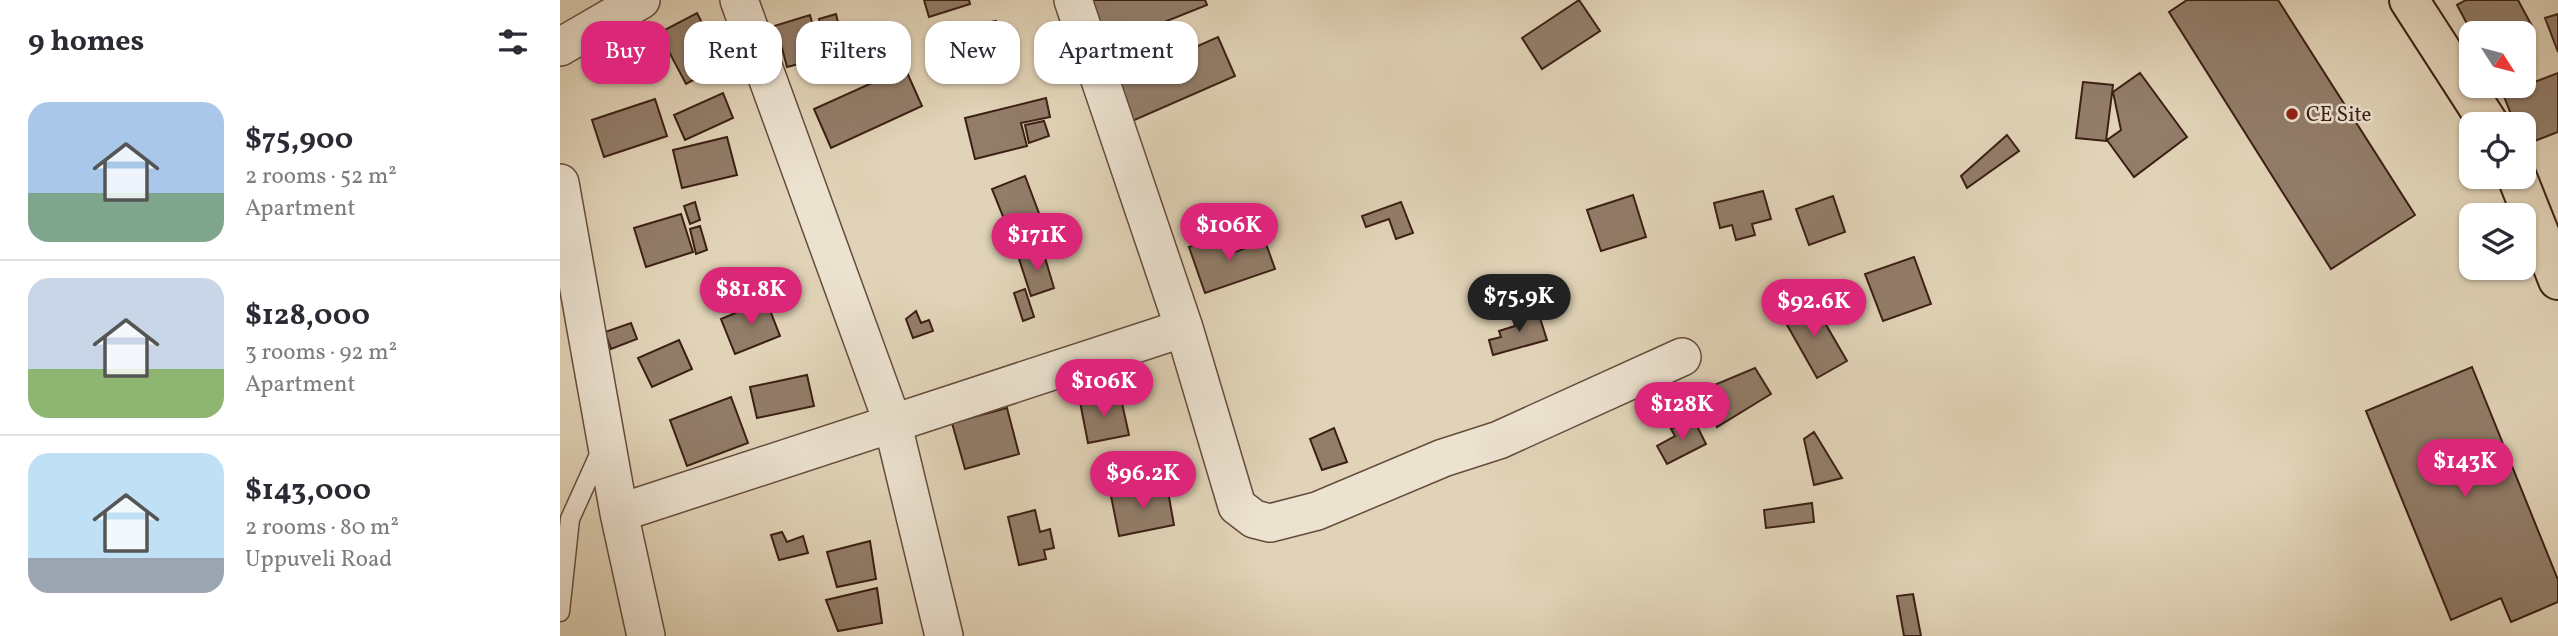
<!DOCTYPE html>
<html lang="en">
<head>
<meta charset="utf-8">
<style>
  body { margin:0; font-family:Vollkorn,serif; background:#f2f2f3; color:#2b2b33; height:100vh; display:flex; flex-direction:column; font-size:26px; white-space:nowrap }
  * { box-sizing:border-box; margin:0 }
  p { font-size:23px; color:#7c7c81 }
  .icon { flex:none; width:38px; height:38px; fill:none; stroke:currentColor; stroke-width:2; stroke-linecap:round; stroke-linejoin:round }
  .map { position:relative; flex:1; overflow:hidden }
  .drawer { display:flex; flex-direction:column; background:#fff; width:560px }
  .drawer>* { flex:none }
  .guide { position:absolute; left:21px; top:21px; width:665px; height:63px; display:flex; gap:14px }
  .needle { width:46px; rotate:126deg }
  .fabs { position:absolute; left:1899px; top:21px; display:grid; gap:14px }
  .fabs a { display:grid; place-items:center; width:77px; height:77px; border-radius:14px; background:#fff; box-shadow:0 2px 5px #0004; font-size:35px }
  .price { position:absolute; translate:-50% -60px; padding:0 16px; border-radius:24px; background:#db2777; color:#fff; font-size:23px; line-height:46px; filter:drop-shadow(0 2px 4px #0008) }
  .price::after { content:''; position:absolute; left:50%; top:42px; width:21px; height:16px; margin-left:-10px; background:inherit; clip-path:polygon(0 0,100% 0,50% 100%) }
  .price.active { background:#222; color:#fff }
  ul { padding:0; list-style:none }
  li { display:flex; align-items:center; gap:21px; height:175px; padding:0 28px }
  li+li { border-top:2px solid #e1e1e2 }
  li span { display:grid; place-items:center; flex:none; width:196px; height:140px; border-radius:21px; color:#555 }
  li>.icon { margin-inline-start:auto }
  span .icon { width:84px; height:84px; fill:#fffc; stroke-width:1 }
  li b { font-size:30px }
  h2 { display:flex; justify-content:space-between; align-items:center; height:84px; padding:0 28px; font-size:30px }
  .chip { padding:0 24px; border-radius:21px; background:#fff; box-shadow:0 2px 5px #0004; font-size:24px; line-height:63px }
  .chip.active { background:#db2777; color:#fff }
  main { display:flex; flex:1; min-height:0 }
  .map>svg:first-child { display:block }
  .building { fill:#927d69; stroke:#3c1f14; stroke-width:2 }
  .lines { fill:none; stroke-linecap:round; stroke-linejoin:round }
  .lane-casing { stroke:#654c3d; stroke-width:21 }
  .street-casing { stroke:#654c3d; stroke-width:40 }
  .primary-casing { stroke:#3c1f14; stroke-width:42 }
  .lane { stroke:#ece2d0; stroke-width:18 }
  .street { stroke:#ece2d0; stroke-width:37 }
  .primary { stroke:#e1d3b7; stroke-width:38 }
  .poi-dot { fill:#8f2418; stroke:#ece2d0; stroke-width:2.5 }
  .labels { text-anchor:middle; stroke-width:5; stroke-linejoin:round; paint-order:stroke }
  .poi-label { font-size:21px; fill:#3c1f14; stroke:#ece2d0; text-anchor:start }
</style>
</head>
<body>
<main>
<section class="drawer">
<h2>9 homes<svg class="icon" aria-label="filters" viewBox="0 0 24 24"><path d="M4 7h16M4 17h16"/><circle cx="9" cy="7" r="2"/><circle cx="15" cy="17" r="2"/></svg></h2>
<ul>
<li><span style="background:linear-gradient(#a9c7e8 65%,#7fa58c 0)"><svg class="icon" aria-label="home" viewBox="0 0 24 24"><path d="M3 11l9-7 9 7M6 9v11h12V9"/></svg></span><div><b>$75,900</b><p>2 rooms · 52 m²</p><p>Apartment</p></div></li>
<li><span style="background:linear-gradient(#c9d6e8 65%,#8fb573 0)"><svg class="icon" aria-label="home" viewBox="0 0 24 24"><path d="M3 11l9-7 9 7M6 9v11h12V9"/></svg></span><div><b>$128,000</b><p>3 rooms · 92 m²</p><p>Apartment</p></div></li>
<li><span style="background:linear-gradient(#bfe0f5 75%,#9aa5b1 0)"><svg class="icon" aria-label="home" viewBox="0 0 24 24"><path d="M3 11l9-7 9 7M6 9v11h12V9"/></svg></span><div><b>$143,000</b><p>2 rooms · 80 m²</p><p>Uppuveli Road</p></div></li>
</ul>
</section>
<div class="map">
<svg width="1998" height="636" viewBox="0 0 1998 636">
  <rect width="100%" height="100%" fill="#e1d3b7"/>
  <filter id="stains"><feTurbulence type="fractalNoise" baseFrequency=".00286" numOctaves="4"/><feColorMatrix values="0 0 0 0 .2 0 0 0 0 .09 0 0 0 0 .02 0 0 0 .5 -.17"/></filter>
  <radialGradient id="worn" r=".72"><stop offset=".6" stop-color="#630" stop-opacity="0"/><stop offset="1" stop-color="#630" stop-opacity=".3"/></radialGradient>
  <path class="building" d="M364,0h45l1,4 -41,13z
    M529,0h116l2,5 -100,40z
    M1019,0l21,31 -58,38 -20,-31z
    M1627,0h91l137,215 -84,54 -162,-257z
    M1906,0h52l14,26 -13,7h-47l-15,-28z
    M137,13l26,51 -37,20 -27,-51z
    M276,14l11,46 -16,4 -12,-45z
    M1998,14v38l-13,-34z
    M250,15l12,43 -35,9 -5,-19 -15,4 -6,-22z
    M436,21l7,38 -28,5 -4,-22 -7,1 -3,-15z
    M70,23l16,27 -30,17 -16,-27z
    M658,37l17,39 -105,46 -16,-39z
    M345,68l17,38 -91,42 -17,-39z
    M1580,73l47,64 -53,40 -27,-37 14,-10 -8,-38z
    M1998,73v59l-34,13v-21h-9l-12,-30z
    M1523,82l30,3 -7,56 -30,-3z
    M163,93l10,25 -48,22 -11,-25z
    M486,98l4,19 -29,6 6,23 -52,13 -10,-41z
    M95,99l12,37 -63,21 -12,-37z
    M484,121l5,15 -20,7 -4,-18z
    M1447,135l12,16 -52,37 -6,-12z
    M167,137l10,38 -55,13 -9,-38z
    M465,176l15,40 -32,13 -16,-40z
    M1203,191l8,28 -19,5 3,11 -19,5 -4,-15 -12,3 -6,-25z
    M1073,195l13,42 -45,14 -14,-41z
    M1273,196l12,36 -36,13 -13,-36z
    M135,202l5,18 -10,4 -6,-18z
    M841,202l12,31 -17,6 -7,-20 -23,8 -4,-11z
    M121,214l12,38 -47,15 -12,-39z
    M140,226l7,24 -11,4 -6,-25z
    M664,236l6,18 35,-13 10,28 -70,24 -16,-46z
    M483,251l11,37 -23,8 -12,-37z
    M1354,257l17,47 -48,17 -18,-47z
    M465,289l9,28 -11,4 -9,-28z
    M1251,299l36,62 -30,17 -35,-62z
    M206,300l14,36 -45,18 -14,-35z
    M958,305l4,15 17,-5 8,25 -54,15 -4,-15 12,-3 -2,-6 16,-5 -5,-18z
    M356,311l5,12 8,-3 4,11 -20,7 -7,-19z
    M71,323l6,16 -26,10 -6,-17z
    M119,340l13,29 -40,18 -14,-29z
    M1912,367l86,213v22l-47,20 -10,-24 -50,22 -85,-209z
    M1195,368l16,26 -54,33 -17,-36z
    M247,375l7,31 -57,12 -7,-31z
    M560,394l9,41 -41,8 -8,-41z
    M171,397l17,46 -61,23 -17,-46z
    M447,408l12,46 -54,15 -13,-46z
    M1133,418l13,26 -39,20 -10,-18 18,-10 -4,-7z
    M774,428l13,34 -25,8 -12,-31z
    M1254,432l28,46 -28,7 -10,-46z
    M607,486l7,39 -55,11 -8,-40z
    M1252,503l2,19 -48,6 -2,-18z
    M475,510l5,22 10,-3 4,19 -10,2 2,9 -27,6 -11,-48z
    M222,532l5,10 16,-6 5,17 -29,7 -8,-25z
    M310,541l6,38 -39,8 -10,-35z
    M317,588l5,35 -44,8 -12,-31z
    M1353,594l8,42h-17l-7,-40z"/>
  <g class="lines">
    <defs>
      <path id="lane" d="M0,612l10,-93 32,-71"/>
      <path id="street" d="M179,0l153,421 52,215
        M0,47l81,-47
        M0,183l59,330 27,123
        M624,328l53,178 17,13 16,4 47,-12 126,-53 56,-18 183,-83
        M59,513l565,-185 -111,-328"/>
      <path id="primary" d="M1849,0l80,124
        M1957,177l41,103"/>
    </defs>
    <use href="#lane" class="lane-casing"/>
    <use href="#street" class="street-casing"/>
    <use href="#primary" class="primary-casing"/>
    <use href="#lane" class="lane"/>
    <use href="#street" class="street"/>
    <use href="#primary" class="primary"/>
  </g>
  <circle class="poi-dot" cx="1732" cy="114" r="7"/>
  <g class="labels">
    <g class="poi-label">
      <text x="1746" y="121">CE Site</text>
    </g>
  </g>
  <rect width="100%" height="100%" filter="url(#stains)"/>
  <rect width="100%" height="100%" fill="url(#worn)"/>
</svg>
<div class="fabs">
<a><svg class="needle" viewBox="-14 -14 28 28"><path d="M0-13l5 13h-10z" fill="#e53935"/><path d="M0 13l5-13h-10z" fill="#7c7c81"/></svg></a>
<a><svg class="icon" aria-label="locate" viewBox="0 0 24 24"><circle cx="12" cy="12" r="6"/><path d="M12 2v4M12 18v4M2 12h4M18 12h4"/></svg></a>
<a><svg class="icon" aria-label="layers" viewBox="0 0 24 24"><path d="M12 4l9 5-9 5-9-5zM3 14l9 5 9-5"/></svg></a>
</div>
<b class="price" style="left:669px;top:263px">$106K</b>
<b class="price" style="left:477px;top:273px">$171K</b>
<b class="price" style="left:191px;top:327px">$81.8K</b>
<b class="price active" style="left:959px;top:334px">$75.9K</b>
<b class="price" style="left:1254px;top:339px">$92.6K</b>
<b class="price" style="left:544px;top:419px">$106K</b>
<b class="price" style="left:1122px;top:442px">$128K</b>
<b class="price" style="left:1905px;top:499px">$143K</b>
<b class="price" style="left:583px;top:511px">$96.2K</b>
<div class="guide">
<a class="chip active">Buy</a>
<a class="chip">Rent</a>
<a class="chip">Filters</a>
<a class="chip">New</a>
<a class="chip">Apartment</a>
</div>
</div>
</main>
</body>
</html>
